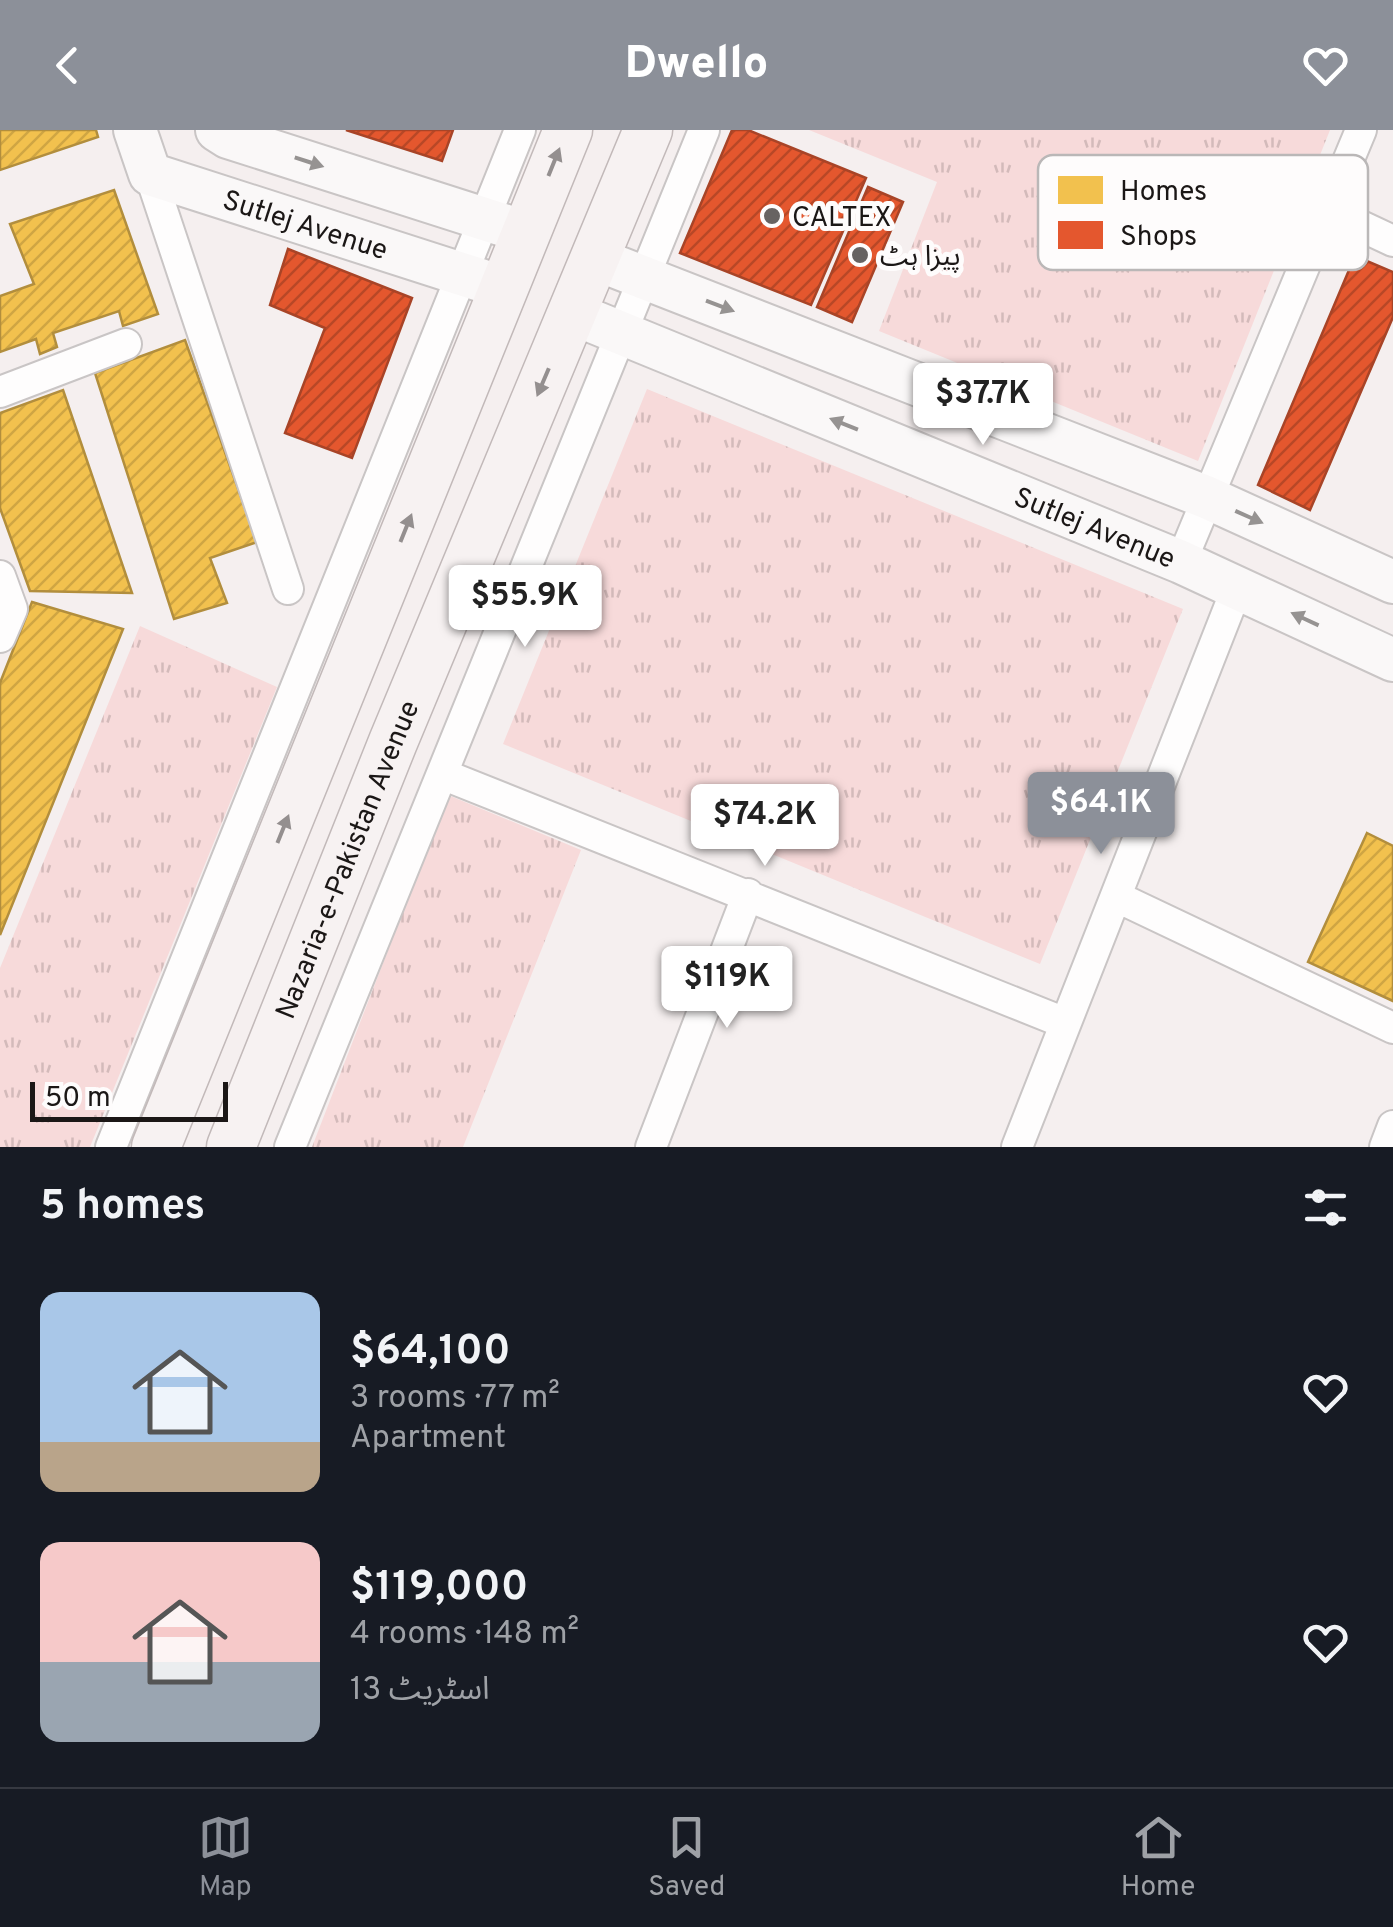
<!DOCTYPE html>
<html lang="en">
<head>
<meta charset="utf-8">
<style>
  body { margin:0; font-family:Overpass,"Noto Sans Arabic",sans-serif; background:#20242c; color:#f1f3f6; height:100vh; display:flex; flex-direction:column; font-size:38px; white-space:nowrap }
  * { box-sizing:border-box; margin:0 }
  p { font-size:32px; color:#9ea1a6 }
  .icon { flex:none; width:55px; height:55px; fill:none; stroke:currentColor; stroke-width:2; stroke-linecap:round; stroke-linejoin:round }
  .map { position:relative; height:1017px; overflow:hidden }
  .panel { display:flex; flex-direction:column; background:#171b24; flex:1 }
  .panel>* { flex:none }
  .scale { position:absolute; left:30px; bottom:25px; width:198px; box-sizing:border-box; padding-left:10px; border:5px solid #1b1716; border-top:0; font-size:28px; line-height:35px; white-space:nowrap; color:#1b1716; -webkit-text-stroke:8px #fefcfc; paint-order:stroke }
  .price { position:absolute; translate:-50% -85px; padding:0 22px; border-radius:10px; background:#fff; color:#222; font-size:32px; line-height:65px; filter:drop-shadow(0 2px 5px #0008) }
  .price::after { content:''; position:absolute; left:50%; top:60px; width:30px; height:22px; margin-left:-15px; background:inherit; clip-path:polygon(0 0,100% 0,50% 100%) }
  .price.on { background:#8c9099; color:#fff }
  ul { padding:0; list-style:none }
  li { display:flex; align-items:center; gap:30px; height:250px; padding:0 40px }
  li span { display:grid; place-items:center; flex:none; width:280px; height:200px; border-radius:20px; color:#555 }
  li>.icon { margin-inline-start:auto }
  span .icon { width:120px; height:120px; fill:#fffc; stroke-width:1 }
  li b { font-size:42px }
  h2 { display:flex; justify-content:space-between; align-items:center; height:120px; padding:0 40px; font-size:42px }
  header { display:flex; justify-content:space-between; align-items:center; height:130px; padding:0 40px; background:#8c9099; color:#fff; font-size:45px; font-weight:800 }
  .tab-bar { display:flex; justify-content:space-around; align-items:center; height:140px; border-top:2px solid #363941; background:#171b24; font-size:28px; color:#9ea1a6 }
  .tab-bar a { display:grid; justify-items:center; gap:5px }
  .tab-bar .on { color:#8c9099 }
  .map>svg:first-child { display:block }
  .grass { fill:url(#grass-tufts) }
  .homes { fill:url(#homes-hatch); stroke:#b28e3d; stroke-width:2.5 }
  .shops { fill:url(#shops-hatch); stroke:#a84427; stroke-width:2.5 }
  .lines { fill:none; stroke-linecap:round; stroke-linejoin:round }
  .street-casing { stroke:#c9c5c5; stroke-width:34 }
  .secondary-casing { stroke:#c9c5c5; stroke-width:46 }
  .primary-casing { stroke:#c2b9b9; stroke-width:51 }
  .street { stroke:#fefdfd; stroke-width:30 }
  .secondary { stroke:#faf8f8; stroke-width:42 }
  .primary { stroke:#f7f2f2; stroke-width:48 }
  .oneway { fill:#969392 }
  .oneway2 { fill:#948f8f }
  .poi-dot { fill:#676362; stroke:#fefcfc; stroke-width:4 }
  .labels { text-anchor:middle; stroke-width:10; stroke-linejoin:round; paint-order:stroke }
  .poi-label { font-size:28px; fill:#1b1716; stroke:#fefcfc; text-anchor:start }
  .street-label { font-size:28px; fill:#1b1716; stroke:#fefcfc }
  .key { fill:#fefcfc; stroke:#bab7b7; stroke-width:2.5 }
  .key-label { font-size:28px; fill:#1b1716 }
</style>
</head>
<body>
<header><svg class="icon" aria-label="back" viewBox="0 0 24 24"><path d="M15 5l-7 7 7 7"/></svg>Dwello<svg class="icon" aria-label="heart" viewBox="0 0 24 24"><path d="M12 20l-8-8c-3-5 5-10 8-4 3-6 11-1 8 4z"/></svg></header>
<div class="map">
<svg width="1393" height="1017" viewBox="0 0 1393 1017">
  <defs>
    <pattern id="grass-tufts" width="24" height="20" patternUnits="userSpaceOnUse" patternTransform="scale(2.5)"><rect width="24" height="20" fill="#f7dada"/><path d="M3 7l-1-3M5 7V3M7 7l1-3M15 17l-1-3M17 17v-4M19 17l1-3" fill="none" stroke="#d3baba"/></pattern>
    <pattern id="homes-hatch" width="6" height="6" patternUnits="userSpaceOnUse" patternTransform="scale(2.5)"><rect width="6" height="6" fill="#f2c14e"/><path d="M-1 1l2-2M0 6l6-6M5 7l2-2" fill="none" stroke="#cfa543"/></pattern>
    <pattern id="shops-hatch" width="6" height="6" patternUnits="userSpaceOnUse" patternTransform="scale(2.5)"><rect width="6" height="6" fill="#e4572e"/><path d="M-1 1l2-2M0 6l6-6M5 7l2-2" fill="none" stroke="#b84726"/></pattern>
  </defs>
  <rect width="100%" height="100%" fill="#f5efef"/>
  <path class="grass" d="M809,0h521l-132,331 -319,-130 58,-149z
    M647,259l536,220 -143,355 -537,-220z
    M140,496l137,61 -187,460h-90v-179z
    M448,665l133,55 -118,297h-151z"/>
  <path class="homes" d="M0,0h96l2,7 -98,33z
    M114,60l44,124 -35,12 -4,-15 -66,22 4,14 -17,7 -4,-15 -36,13v-56l34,-12 -24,-60z
    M185,210l72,202 -47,16 17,45 -53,16 -79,-246z
    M63,260l69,203 -102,-2 -30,-83v-95z
    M32,472l91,27 -123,306v-252z
    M1367,703l26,13v155l-85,-39z"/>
  <path class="shops" d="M346,0h107l-11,31z
    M732,0h16l118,48 -55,127 -131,-52z
    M868,57l35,15 -51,120 -35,-15z
    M288,119l124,49 -60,160 -67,-25 40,-105 -55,-23z
    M1355,126l38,16v45l-83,193 -52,-25z"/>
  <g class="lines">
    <defs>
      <path id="street" d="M150,44l138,415
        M1329,81l64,30
        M0,262l126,-48
        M1181,432l180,-432
        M0,446l12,33 -12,28
        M442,644l623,249
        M1117,767l276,131
        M111,1017l409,-1017
        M290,1017l414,-1017
        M651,1017l97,-253
        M1017,1017l220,-559
        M1385,1017l8,-21"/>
      <g id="secondary">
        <path id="s1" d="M135,0l15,44 355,114"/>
        <path d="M217,0l11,7 297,95"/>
        <path d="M596,129l610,238 187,85"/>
        <path id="s2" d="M572,183l609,249 212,98"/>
      </g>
      <g id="primary">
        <path d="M156,1017l412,-1017"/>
        <path id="s3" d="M231,1017l162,-405 255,-612"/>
      </g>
    </defs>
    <use href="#street" class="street-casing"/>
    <use href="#secondary" class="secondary-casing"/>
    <use href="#primary" class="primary-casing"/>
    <use href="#street" class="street"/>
    <use href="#secondary" class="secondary"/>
    <use href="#primary" class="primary"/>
  </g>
  <defs><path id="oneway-solid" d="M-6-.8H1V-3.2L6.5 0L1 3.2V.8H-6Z" transform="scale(2.5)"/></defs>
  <g class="oneway">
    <use href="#oneway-solid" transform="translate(309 32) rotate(18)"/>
    <use href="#oneway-solid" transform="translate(720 176) rotate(21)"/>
    <use href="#oneway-solid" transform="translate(844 294) rotate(-158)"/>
    <use href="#oneway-solid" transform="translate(1249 387) rotate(24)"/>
    <use href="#oneway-solid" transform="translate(1305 489) rotate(-155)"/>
  </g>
  <g class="oneway2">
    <use href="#oneway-solid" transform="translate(554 32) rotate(-68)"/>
    <use href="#oneway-solid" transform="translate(543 252) rotate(113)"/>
    <use href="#oneway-solid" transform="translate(406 398) rotate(-68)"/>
    <use href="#oneway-solid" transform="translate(283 699) rotate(-68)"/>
  </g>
  <g class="poi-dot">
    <circle cx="772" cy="86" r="10"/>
    <circle cx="860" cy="125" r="10"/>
  </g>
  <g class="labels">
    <g class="poi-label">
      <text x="792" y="96">CALTEX</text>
      <text x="880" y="135">پیزا ہٹ</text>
    </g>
    <g class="street-label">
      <text dy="10" stroke="none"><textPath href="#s1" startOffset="210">Sutlej Avenue</textPath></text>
      <text dy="10" stroke="none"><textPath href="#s2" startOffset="565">Sutlej Avenue</textPath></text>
      <text dy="10" stroke="none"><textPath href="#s3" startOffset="310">Nazaria-e-Pakistan Avenue</textPath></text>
    </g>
  </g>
  <rect x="1038" y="25" width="330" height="115" rx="15" class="key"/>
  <rect x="1058" y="46" width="45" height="28" fill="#f2c14e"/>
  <rect x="1058" y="91" width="45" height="28" fill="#e4572e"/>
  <g class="key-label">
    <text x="1120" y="70">Homes</text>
    <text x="1120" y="115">Shops</text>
  </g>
</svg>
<div class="scale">50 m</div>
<b class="price" style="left:983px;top:318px">$37.7K</b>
<b class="price" style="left:525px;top:520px">$55.9K</b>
<b class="price on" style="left:1101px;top:727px">$64.1K</b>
<b class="price" style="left:765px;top:739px">$74.2K</b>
<b class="price" style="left:727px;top:901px">$119K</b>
</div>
<section class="panel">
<h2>5 homes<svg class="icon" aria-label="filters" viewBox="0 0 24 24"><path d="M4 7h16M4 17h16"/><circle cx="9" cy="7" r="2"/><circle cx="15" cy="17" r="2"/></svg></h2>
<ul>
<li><span style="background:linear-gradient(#a9c7e8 75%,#b9a48a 0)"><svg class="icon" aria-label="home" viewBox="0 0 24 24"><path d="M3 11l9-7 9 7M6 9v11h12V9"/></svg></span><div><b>$64,100</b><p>3 rooms · 77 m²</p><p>Apartment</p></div><svg class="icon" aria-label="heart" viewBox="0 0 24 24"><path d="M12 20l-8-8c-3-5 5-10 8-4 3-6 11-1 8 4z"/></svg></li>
<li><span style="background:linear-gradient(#f6c9c9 60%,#9aa5b1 0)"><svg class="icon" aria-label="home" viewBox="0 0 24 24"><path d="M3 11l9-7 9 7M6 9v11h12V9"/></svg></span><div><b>$119,000</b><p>4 rooms · 148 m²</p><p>اسٹریٹ 13</p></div><svg class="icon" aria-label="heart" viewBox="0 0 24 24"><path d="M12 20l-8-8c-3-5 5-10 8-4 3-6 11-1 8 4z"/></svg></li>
</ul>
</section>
<nav class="tab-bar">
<a class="on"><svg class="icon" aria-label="map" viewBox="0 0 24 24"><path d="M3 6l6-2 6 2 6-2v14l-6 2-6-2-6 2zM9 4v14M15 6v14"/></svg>Map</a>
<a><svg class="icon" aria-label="saved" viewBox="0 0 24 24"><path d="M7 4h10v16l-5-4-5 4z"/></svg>Saved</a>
<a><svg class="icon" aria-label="home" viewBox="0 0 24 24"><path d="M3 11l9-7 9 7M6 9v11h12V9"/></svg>Home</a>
</nav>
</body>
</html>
